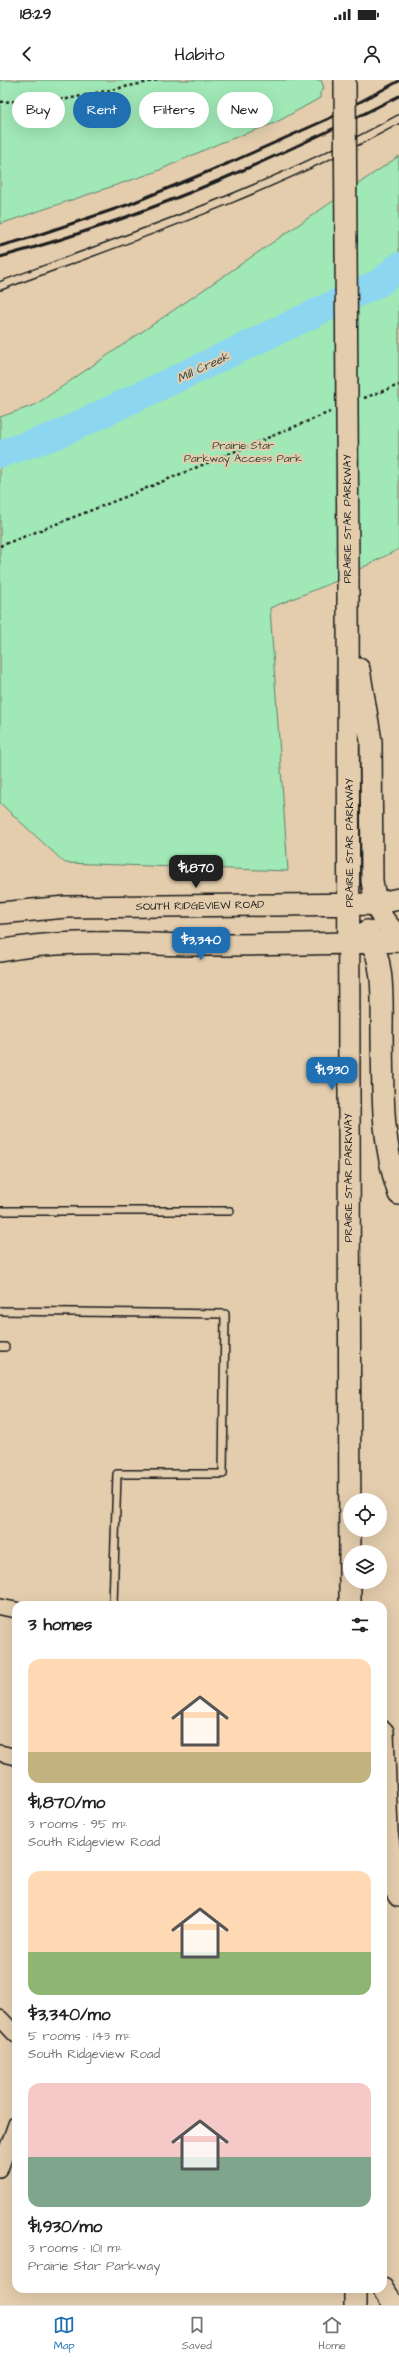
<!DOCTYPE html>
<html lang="en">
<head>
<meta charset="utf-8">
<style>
  body { margin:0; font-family:"Architects Daughter",sans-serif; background:#f2f2f2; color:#222; height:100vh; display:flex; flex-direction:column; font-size:15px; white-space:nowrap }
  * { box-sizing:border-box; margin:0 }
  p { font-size:13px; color:#767676 }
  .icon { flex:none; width:22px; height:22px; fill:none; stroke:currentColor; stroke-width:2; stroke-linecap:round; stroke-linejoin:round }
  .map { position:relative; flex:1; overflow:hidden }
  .details { position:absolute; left:12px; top:1521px; width:375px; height:692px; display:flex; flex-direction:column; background:#fff; border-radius:12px; box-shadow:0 4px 16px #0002 }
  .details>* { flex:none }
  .banner { position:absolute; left:12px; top:12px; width:375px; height:36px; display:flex; gap:8px }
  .buttons { position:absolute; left:343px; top:1413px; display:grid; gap:8px }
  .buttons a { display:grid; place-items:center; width:44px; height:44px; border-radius:50%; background:#fff; box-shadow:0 4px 16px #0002; font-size:20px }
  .price { position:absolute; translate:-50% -34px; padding:0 9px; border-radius:8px; background:#1f6fb2; color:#fff; font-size:13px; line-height:26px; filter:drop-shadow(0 1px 2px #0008) }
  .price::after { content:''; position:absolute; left:50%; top:24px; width:12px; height:9px; margin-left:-6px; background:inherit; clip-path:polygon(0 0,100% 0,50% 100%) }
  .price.active { background:#222; color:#fff }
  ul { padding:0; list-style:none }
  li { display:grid; align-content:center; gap:8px; height:212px; padding:0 16px }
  li span { display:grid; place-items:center; height:124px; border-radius:12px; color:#555 }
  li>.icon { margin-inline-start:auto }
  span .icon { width:72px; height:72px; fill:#fffc; stroke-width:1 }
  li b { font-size:17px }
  h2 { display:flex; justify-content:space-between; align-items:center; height:48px; padding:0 16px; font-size:17px }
  .tag { padding:0 14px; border-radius:18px; background:#fff; box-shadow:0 4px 16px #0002; font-size:14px; line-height:36px }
  .tag.active { background:#1f6fb2; color:#fff }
  .status { display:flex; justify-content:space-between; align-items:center; height:28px; padding:0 20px; background:#fff; direction:ltr }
  .status svg { height:11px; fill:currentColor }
  header { display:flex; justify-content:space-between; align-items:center; height:52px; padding:0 16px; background:#fff; font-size:18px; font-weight:600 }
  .menu { display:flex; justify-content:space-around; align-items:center; height:56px; border-top:1px solid #e0e0e0; background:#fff; font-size:11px; color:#767676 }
  .menu a { display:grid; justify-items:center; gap:2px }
  .menu .active { color:#1f6fb2 }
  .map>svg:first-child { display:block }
  .green { fill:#a0e8b6; stroke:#5e8269 }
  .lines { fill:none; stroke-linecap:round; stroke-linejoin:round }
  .river { stroke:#8dd6ef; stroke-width:28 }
  .service-casing { stroke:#1c1c1c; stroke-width:10 }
  .minor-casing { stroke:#1c1c1c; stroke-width:18 }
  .secondary-casing { stroke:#1c1c1c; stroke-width:24 }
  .path { stroke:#1c1c1c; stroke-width:2.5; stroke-dasharray:3 3; stroke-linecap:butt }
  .service { stroke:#e3cdad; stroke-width:7 }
  .minor { stroke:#e3cdad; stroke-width:15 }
  .secondary { stroke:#e3cdad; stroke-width:21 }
  .rail { stroke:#1c1c1c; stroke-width:3 }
  .secondary-bridge-casing { stroke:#1c1c1c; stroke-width:24; stroke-linecap:butt }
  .secondary-bridge { stroke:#e3cdad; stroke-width:21 }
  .labels { text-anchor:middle; stroke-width:4; stroke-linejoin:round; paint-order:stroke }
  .park-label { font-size:11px; fill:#36453b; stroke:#e3cdad }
  .street-label { font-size:11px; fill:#1c1c1c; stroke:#e3cdad }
  .water-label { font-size:12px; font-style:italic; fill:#334146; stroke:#e3cdad }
</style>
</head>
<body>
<div class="status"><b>18:29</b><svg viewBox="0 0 49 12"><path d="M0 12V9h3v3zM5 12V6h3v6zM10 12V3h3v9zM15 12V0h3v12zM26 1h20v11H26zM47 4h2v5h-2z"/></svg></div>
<header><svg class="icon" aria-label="back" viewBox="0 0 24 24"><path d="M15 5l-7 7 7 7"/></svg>Habito<svg class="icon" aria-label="person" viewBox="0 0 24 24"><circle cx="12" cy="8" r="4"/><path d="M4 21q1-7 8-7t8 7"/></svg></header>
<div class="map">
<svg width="399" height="2225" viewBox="0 0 399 2225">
  <rect width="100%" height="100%" fill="#e3cdad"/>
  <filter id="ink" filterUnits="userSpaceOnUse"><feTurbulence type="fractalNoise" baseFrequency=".025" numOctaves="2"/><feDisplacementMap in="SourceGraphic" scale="8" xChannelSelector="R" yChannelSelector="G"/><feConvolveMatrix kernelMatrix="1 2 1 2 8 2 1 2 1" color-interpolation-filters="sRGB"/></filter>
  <g filter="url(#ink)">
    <path class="green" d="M0,0h321l3,8 -4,5v5l-45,25 -55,20 -65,29 -155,52z
      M399,76v393l-65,33 -64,26 18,263 -223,-8 -65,-60v-386l35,-12z"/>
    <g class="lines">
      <path class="river" d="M0,374l57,-19 324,-153 18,-16"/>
      <defs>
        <path id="service" d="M0,206c135,-50 273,-97 399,-167
          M0,1131h230
          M0,1231l225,3 -2,160h-106l-4,131
          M0,1267h5"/>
        <path id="minor" d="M0,1527l16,3
          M0,1673l16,4
          M0,1938l16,17
          M0,2089l16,-45"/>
        <path id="secondary" d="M348,496l2,1029
          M359,589l12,72 1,140c4,25 7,39 27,55
          M0,833l66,-6 309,-3 24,-5
          M367,851c18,31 15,69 15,104 1,54 -1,107 17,159
          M0,871c65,-13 131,-7 196,-6 68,0 136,-1 203,-4
          M383,1652l4,100 8,57 4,7
          M355,2209v16
          M383,2209l11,16"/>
      </defs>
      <use href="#service" class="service-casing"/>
      <use href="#minor" class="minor-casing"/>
      <use href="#secondary" class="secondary-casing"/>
      <path class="path" d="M0,22l67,-3 91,-19
        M364,318l35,-13
        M0,466l125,-49 205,-85"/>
      <use href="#service" class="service"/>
      <use href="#minor" class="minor"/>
      <use href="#secondary" class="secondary"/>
      <path class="rail" d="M0,166l26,-7 104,-35 99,-41 99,-44 71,-38
        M0,177c136,-36 274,-97 399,-161"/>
      <defs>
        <path id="secondary-bridge" d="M345,0l3,496"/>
      </defs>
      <use href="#secondary-bridge" class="secondary-bridge-casing"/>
      <use href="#secondary-bridge" class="secondary-bridge"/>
    </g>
  </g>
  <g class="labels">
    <g class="park-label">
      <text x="243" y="369">Prairie Star<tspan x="243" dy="13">Parkway Access Park</tspan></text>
    </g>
    <g class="street-label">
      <text transform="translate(347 439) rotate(-90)" y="4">PRAIRIE STAR PARKWAY</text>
      <text transform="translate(349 763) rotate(-90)" y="4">PRAIRIE STAR PARKWAY</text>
      <text transform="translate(200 825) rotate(-1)" y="4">SOUTH RIDGEVIEW ROAD</text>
      <text transform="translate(348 1098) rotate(-90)" y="4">PRAIRIE STAR PARKWAY</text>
    </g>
    <g class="water-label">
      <text transform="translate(203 287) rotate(-25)" y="4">Mill Creek</text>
    </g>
  </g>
</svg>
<div class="buttons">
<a><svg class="icon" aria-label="locate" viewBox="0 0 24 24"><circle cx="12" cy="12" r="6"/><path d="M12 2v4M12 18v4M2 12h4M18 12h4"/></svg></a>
<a><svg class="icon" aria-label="layers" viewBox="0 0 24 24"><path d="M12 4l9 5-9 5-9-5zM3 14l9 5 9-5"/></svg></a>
</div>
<b class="price active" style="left:196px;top:809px">$1,870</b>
<b class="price" style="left:201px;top:881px">$3,340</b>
<b class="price" style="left:332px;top:1011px">$1,930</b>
<div class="banner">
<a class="tag">Buy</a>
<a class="tag active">Rent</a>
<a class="tag">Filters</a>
<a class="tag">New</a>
</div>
<section class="details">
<h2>3 homes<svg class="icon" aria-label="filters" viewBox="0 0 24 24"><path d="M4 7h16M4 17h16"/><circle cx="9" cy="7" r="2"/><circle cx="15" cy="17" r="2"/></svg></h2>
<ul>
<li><span style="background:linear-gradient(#ffd9b3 75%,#c2b280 0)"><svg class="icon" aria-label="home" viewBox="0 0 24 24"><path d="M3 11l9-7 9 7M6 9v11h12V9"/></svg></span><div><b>$1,870/mo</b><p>3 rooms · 95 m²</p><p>South Ridgeview Road</p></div></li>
<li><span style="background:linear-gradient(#ffd9b3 65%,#8fb573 0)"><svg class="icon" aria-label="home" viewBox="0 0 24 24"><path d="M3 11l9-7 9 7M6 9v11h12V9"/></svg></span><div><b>$3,340/mo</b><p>5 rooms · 143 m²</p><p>South Ridgeview Road</p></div></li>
<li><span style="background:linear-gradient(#f6c9c9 60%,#7fa58c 0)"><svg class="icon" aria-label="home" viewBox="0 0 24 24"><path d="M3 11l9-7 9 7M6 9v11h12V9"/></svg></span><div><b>$1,930/mo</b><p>3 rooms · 101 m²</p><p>Prairie Star Parkway</p></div></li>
</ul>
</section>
</div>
<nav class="menu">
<a class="active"><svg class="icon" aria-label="map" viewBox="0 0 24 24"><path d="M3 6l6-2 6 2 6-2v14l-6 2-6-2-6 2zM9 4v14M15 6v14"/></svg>Map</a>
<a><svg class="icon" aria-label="saved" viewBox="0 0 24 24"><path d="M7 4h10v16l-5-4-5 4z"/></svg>Saved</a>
<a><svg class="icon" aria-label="home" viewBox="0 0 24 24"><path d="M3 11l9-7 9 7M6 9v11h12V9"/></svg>Home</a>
</nav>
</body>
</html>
